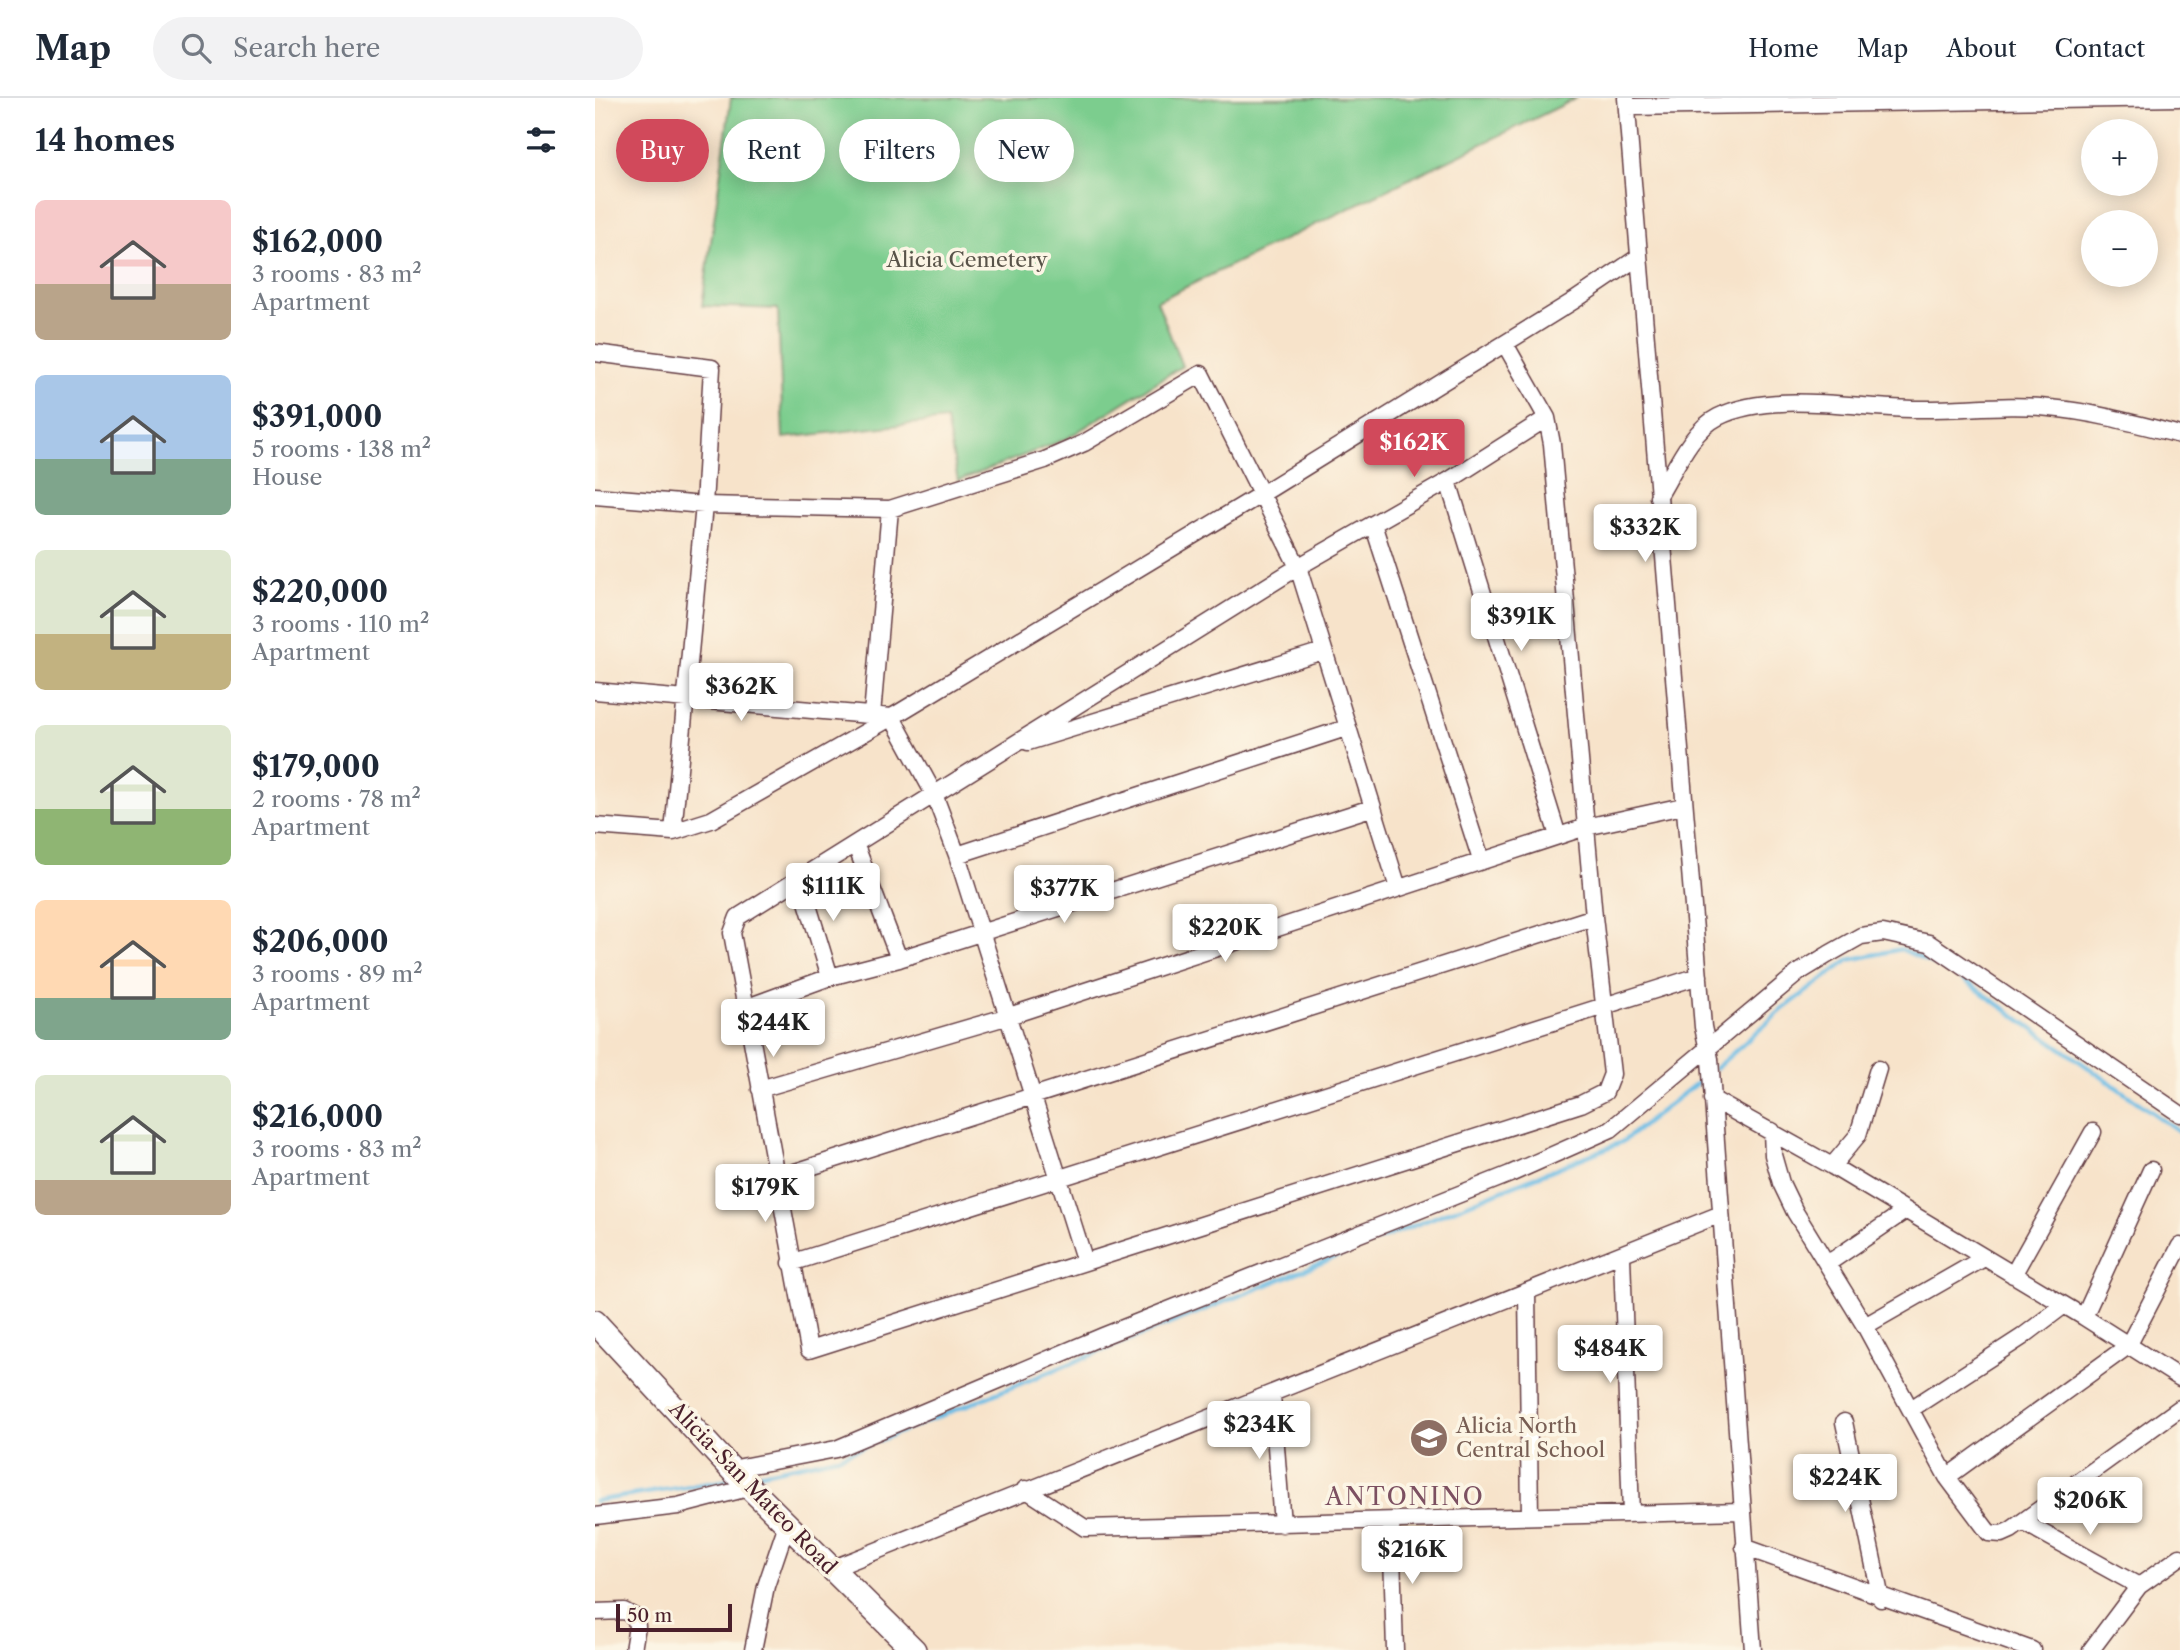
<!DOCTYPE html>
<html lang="en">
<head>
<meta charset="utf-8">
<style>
  body { margin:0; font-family:"Libre Caslon Text",serif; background:#f2f2f3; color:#1f2937; height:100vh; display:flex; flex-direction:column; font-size:26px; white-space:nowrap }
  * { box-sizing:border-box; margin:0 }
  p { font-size:23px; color:#747a83 }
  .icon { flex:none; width:38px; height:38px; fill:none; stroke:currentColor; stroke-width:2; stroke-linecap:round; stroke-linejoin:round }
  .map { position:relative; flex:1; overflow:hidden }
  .details { display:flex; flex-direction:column; background:#fff; width:595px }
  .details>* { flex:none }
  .guide { position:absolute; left:21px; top:21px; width:665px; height:63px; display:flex; gap:14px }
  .tools { position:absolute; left:1486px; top:21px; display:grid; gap:14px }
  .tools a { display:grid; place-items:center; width:77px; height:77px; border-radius:50%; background:#fff; box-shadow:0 4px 18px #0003; font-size:35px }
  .scale { position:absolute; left:21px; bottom:18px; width:116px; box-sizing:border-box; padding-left:7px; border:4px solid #4a1f2b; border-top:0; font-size:19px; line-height:24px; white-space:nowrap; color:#4a1f2b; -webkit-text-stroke:5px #fcf5e5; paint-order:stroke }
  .price { position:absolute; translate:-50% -60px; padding:0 16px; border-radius:7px; background:#fff; color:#222; font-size:23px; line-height:46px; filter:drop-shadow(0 2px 4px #0008) }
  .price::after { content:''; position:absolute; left:50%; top:42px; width:21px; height:16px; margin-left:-10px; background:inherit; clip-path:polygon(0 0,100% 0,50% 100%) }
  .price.on { background:#d1495b; color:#fff }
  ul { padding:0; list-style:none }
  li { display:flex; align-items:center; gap:21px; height:175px; padding:0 35px }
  li span { display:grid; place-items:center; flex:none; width:196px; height:140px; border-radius:10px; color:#555 }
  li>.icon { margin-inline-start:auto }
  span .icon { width:84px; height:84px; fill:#fffc; stroke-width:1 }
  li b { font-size:30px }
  h2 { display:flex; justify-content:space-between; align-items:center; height:84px; padding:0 35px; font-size:30px }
  .chip { padding:0 24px; border-radius:32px; background:#fff; box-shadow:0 4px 18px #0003; font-size:24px; line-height:63px }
  .chip.on { background:#d1495b; color:#fff }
  header { display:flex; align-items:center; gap:42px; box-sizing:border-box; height:98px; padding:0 35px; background:#fff; border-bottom:2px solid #e0e1e3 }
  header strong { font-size:33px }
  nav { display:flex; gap:38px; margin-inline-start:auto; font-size:24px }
  .search { width:490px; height:63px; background:#f2f2f3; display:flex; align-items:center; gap:18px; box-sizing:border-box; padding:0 24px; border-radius:38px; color:#747a83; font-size:26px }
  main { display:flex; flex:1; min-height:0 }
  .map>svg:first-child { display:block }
  .green { fill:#7ccd8e; stroke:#63765c; stroke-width:2 }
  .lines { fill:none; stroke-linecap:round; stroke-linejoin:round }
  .stream { stroke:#6abce5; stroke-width:4.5 }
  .street-casing { stroke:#643c43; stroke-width:19 }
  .secondary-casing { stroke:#643c43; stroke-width:26 }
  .street { stroke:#fff; stroke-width:16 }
  .secondary { stroke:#fff; stroke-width:23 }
  .labels { text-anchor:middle; stroke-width:7; stroke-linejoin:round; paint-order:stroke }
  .park-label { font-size:21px; fill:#595349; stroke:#fcf5e5 }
  .education-label { font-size:21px; fill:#785e54; stroke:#fcf5e5; text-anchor:start }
  .street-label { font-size:21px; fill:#4a1f2b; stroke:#fcf5e5 }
  .quarter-label { font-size:24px; letter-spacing:2px; fill:#7c5061; stroke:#fcf5e5 }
</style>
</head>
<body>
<header>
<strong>Map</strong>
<div class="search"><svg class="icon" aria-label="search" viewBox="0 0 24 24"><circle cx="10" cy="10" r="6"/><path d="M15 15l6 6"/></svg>Search here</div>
<nav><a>Home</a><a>Map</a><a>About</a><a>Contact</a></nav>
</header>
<main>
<section class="details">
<h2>14 homes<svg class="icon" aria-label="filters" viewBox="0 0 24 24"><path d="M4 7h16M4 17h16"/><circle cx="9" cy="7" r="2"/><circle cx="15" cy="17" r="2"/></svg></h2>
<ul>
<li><span style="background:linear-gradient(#f6c9c9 60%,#b9a48a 0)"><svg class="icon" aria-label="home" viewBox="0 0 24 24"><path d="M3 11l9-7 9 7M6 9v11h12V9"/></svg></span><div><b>$162,000</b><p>3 rooms · 83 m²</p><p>Apartment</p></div></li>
<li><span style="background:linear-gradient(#a9c7e8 60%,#7fa58c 0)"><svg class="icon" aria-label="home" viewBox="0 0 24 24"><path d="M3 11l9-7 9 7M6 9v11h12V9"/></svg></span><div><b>$391,000</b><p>5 rooms · 138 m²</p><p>House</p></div></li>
<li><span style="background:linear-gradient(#dfe7d0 60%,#c2b280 0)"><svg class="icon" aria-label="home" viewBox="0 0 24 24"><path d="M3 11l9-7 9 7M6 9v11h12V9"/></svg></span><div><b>$220,000</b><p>3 rooms · 110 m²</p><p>Apartment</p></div></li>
<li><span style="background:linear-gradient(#dfe7d0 60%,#8fb573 0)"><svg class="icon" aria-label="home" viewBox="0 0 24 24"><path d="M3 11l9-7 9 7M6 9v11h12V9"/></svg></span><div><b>$179,000</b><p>2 rooms · 78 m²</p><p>Apartment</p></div></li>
<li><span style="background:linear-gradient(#ffd9b3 70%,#7fa58c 0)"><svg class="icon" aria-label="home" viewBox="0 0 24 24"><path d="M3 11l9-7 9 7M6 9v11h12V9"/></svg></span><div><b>$206,000</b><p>3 rooms · 89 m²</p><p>Apartment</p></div></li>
<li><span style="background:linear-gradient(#dfe7d0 75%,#b9a48a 0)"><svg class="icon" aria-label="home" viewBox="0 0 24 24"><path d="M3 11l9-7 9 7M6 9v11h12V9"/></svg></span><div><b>$216,000</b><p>3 rooms · 83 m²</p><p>Apartment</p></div></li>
</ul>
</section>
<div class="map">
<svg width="1585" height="1552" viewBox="0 0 1585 1552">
  <rect width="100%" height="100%" fill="#fcf5e5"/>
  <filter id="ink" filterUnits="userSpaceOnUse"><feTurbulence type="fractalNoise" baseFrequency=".0143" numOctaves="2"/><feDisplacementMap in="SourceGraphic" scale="14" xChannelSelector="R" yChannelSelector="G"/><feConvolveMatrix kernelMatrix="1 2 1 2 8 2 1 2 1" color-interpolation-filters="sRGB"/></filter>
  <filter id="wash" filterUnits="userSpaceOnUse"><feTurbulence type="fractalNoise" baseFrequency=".00686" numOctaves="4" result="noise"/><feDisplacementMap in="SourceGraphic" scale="28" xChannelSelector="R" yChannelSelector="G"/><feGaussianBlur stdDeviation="1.57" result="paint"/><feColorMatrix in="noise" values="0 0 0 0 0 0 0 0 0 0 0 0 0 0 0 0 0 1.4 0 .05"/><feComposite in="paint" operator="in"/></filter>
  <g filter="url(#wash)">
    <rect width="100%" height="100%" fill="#f7e3ca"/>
    <path class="green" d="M136,0h846l-420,203 25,65 -116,73 -108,42 -12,-61 -163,18 -5,-129 -76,-3z"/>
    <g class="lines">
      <path class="stream" d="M1121,970l67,-59 66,-49 52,-11 53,24 226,159
        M153,1378l90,-19 784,-315 85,-67
        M0,1403l134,-21"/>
    </g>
  </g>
  <g filter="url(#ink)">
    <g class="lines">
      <defs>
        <path id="street" d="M1031,0l77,929 7,32 43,591
          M1032,9l552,-9
          M910,246l42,74 5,26 42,473 18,157 -7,18 -24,12 -772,246 -77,-417 6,-16 560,-350 150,-86 99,-63
          M0,255l117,15 -8,137 -31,327
          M853,383l110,355
          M0,398l109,9 186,4 155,-49 39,-17 117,-69 97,193 100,321
          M1063,399c16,-25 32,-66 60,-80 53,-27 140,-8 199,-8 44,1 89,-6 133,-1 44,4 87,16 130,27
          M778,426l108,336
          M0,593l297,26 42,77 23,61 128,407
          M277,617l18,-206
          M433,644l295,-91
          M0,728l78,6 38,-12 181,-103 368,-222 315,-195 62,-42
          M261,748l43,113
          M362,757l389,-127
          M205,781l30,98
          M150,910l85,-31 69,-18 472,-151
          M165,991l249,-73 577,-189 97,-21
          M1117,1001l120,67 252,151 96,61
          M1177,1033l1,24 8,28 14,29 70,114 82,151 42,56 13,1 9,-4 169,-122
          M1237,1068l26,-31 20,-66
          M181,1080l818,-261
          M1027,1158l9,258
          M196,1165l908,-287
          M1232,1166l78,-53
          M1418,1177l80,-143
          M932,1194l3,224
          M1489,1219l67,-147
          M1270,1228l119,-68
          M677,1297l10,129
          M1316,1311l111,-72 41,-31
          M1249,1324l37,177
          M136,1371l105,-20 267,-113 407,-162 101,-45 187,-156 31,-19 32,-18 22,-3 46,10 251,171
          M1352,1379l181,-131 52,-100
          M430,1391l60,39 657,-17
          M0,1418l83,-10 74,-19
          M796,1424l4,128
          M1428,1424l116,64
          M1149,1449l288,103
          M236,1471l890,-355
          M0,1514l29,-1 11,6 2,9 -4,24
          M158,1552l13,-64 21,-62
          M1496,1552l48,-64 41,-29"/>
        <path id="secondary" d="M0,1224l136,147 183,181"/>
      </defs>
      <use href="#street" class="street-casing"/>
      <use href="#secondary" class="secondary-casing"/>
      <use href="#street" class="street"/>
      <use href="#secondary" class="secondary"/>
    </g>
  </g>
  <defs>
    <symbol id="school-disc" viewBox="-11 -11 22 22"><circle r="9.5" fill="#8d6e63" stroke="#fcf5e5"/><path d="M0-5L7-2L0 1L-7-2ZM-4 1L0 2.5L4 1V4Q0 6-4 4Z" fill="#fff"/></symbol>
  </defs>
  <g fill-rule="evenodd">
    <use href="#school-disc" x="812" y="1318" width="44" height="44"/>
  </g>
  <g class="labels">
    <g class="park-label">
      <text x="372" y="169">Alicia Cemetery</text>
    </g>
    <g class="education-label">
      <text x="861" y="1335">Alicia North<tspan x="861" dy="24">Central School</tspan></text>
    </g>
    <g class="street-label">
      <text transform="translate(158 1390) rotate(46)" y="7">Alicia-San Mateo Road</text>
    </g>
    <g class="quarter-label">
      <text x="810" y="1407">ANTONINO</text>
    </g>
  </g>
</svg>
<div class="tools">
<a>+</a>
<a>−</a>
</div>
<div class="scale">50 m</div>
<b class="price on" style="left:819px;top:381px">$162K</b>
<b class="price" style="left:1050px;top:466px">$332K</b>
<b class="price" style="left:926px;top:555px">$391K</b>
<b class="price" style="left:146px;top:625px">$362K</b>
<b class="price" style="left:238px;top:825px">$111K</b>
<b class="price" style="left:469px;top:827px">$377K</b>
<b class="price" style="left:630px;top:866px">$220K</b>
<b class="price" style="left:178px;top:961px">$244K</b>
<b class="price" style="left:170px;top:1126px">$179K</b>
<b class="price" style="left:1015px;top:1287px">$484K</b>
<b class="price" style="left:664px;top:1363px">$234K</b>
<b class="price" style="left:1250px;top:1416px">$224K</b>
<b class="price" style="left:1495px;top:1439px">$206K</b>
<b class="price" style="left:817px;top:1488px">$216K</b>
<div class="guide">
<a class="chip on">Buy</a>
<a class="chip">Rent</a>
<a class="chip">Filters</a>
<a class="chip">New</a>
</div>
</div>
</main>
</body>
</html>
